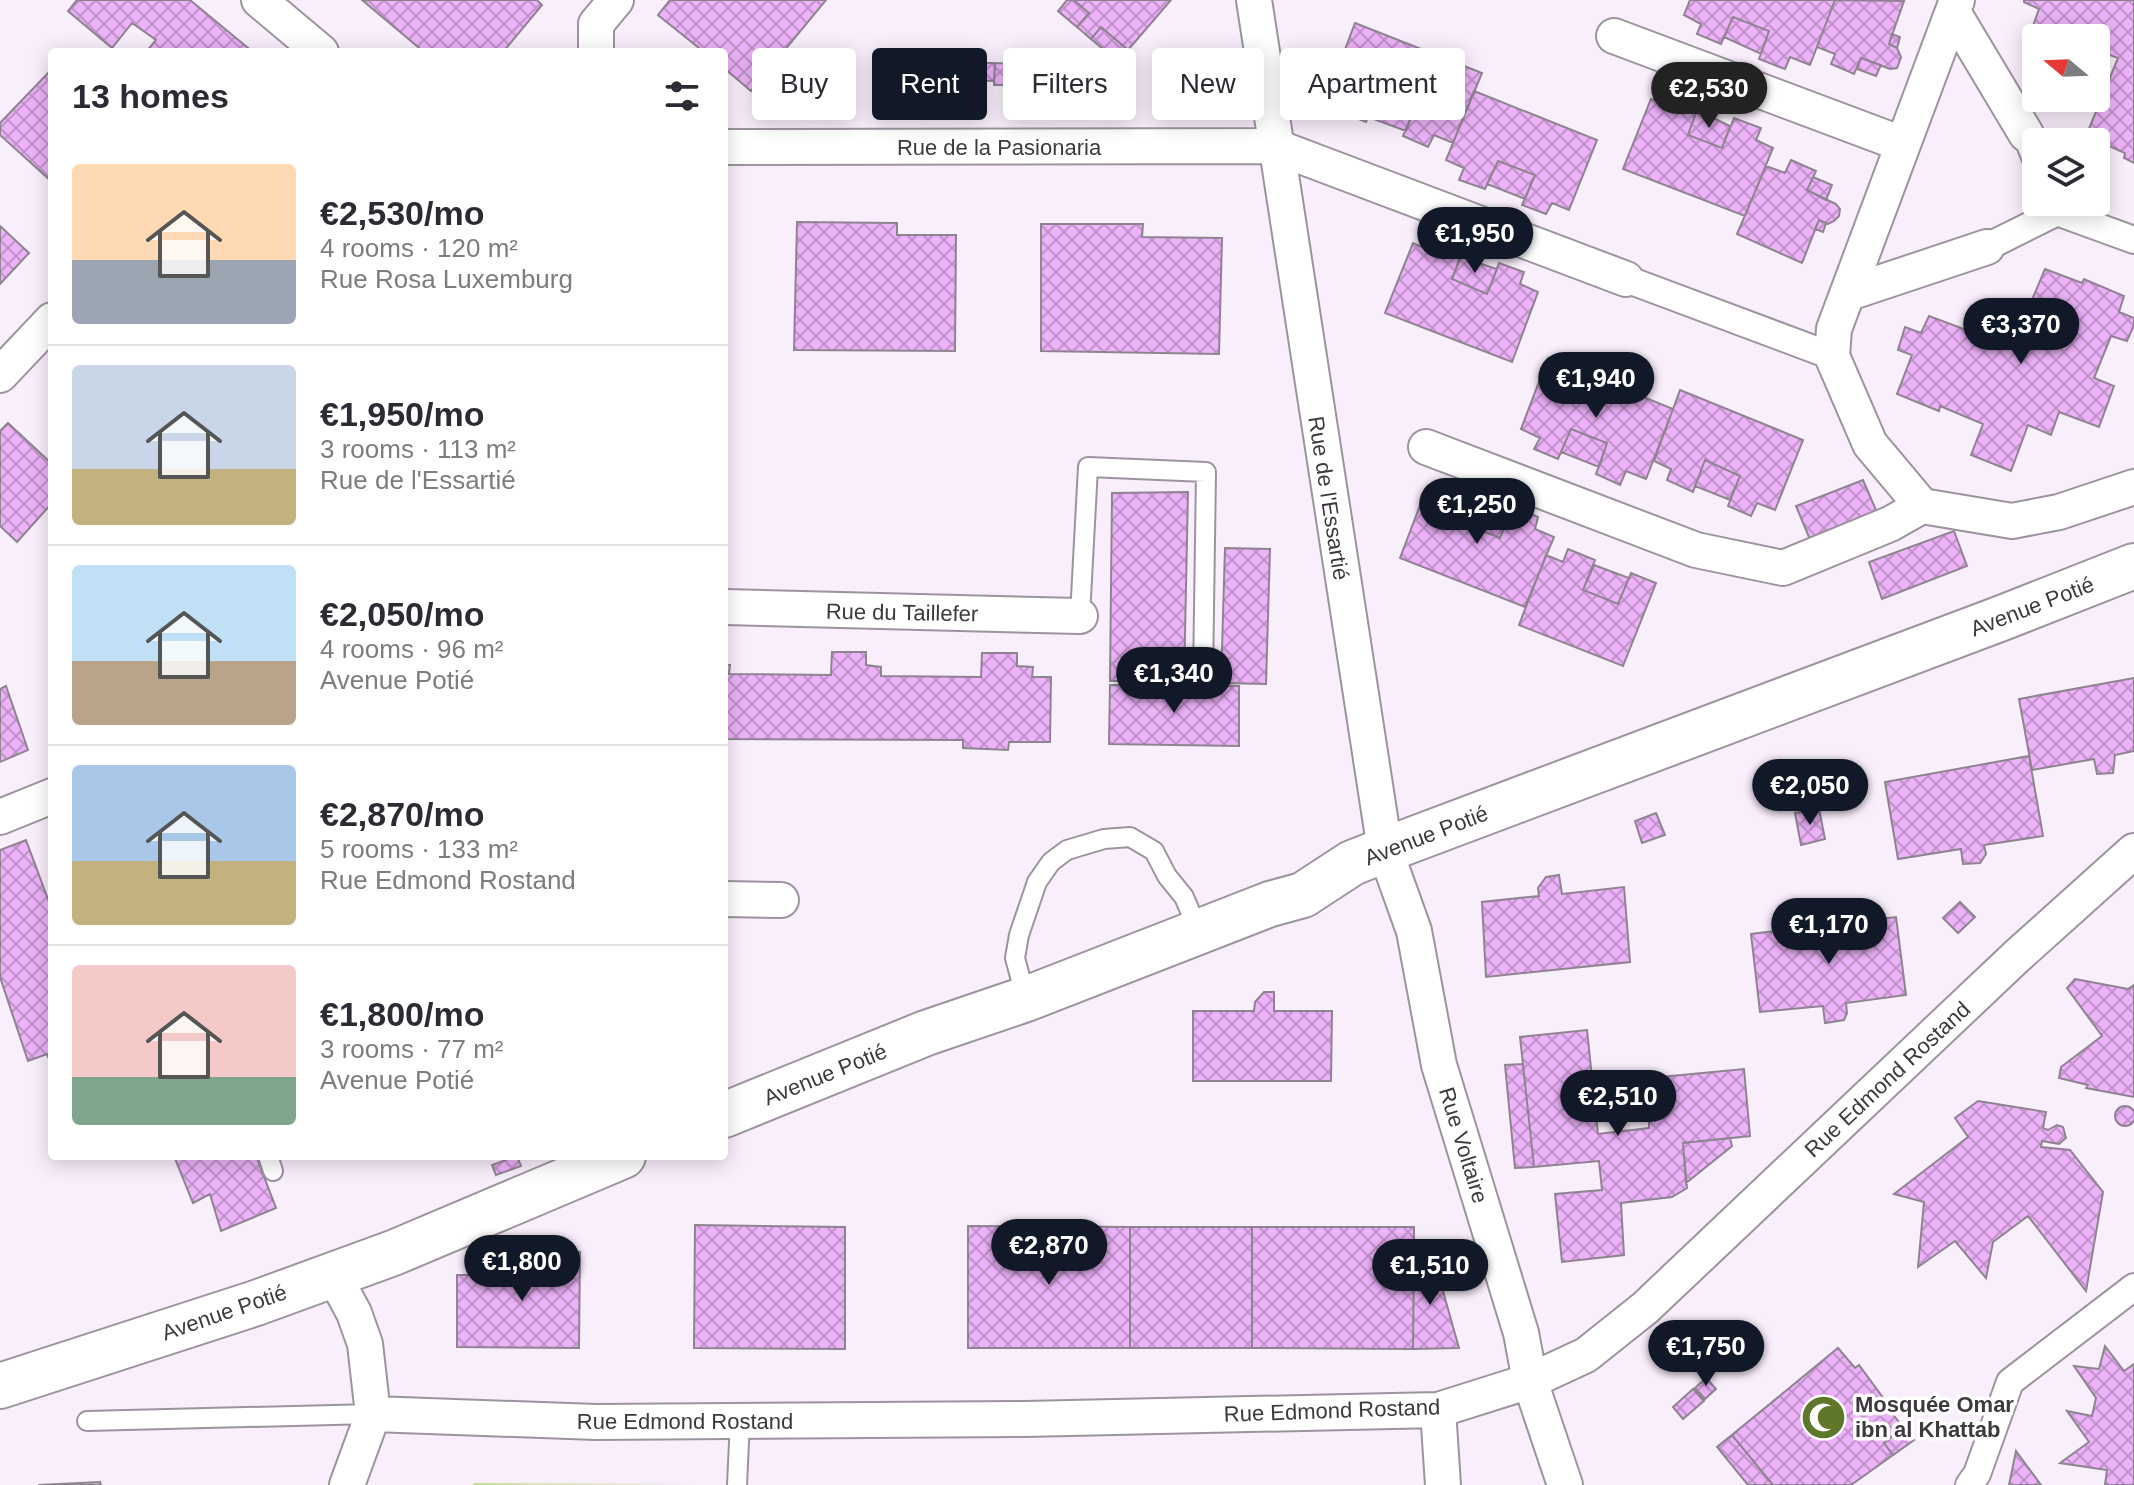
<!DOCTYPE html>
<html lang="en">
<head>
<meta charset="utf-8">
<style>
  body { margin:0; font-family:Arial,sans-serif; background:#f7f7f7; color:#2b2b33; height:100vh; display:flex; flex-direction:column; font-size:30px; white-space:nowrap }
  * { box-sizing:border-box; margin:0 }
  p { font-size:26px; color:#7c7c81 }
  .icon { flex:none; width:44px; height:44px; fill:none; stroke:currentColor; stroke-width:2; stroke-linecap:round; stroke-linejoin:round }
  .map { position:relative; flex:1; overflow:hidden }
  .drawer { position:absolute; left:48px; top:48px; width:680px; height:1112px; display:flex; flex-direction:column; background:#fff; border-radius:8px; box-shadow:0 4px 20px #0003 }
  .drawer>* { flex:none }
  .top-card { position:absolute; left:752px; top:48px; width:760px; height:72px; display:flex; gap:16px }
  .needle { width:52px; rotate:289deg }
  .tools { position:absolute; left:2022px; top:24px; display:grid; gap:16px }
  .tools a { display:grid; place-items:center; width:88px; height:88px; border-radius:8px; background:#fff; box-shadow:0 4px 20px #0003; font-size:40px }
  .price { position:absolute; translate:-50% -68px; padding:0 18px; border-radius:28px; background:#111827; color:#fff; font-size:26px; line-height:52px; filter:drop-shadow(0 2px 4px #0008) }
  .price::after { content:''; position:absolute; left:50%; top:48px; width:24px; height:18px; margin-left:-12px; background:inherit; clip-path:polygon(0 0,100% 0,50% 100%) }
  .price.active { background:#222; color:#fff }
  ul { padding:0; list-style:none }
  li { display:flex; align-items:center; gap:24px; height:200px; padding:0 24px }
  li+li { border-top:2px solid #e1e1e2 }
  li span { display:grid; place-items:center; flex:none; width:224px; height:160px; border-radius:8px; color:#555 }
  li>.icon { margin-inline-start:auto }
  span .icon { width:96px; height:96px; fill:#fffc; stroke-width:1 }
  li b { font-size:34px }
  h2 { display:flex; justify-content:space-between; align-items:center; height:96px; padding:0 24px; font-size:34px }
  .tag { padding:0 28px; border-radius:8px; background:#fff; box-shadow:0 4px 20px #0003; font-size:28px; line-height:72px }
  .tag.active { background:#111827; color:#fff }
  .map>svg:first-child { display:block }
  .park { fill:url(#park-tufts) }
  .building { fill:url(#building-cross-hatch); stroke:#8e8490; stroke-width:2 }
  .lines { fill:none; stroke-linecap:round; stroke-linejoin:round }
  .service-casing { stroke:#9d939f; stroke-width:22 }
  .pedestrian-casing { stroke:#9d939f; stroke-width:30 }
  .minor-casing { stroke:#9d939f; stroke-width:38 }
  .tertiary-casing { stroke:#9d939f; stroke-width:48 }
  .service { stroke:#fff; stroke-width:18 }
  .pedestrian { stroke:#fff; stroke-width:26 }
  .minor { stroke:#fff; stroke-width:34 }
  .tertiary { stroke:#fff; stroke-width:44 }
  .labels { text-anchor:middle; stroke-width:7; stroke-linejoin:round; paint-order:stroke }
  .street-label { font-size:22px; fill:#3d393e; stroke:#fff }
  .poi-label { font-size:22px; font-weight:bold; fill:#3d393e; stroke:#fff; text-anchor:start }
</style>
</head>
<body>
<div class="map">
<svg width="2134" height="1485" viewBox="0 0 2134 1485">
  <defs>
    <pattern id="park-tufts" width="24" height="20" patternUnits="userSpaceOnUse" patternTransform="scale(2)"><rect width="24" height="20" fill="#c3dd92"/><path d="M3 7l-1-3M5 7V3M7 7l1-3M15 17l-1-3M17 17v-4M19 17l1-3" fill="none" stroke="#a8be7f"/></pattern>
    <pattern id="building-cross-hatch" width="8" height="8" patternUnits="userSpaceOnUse" patternTransform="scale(2)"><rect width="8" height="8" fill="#edb2f9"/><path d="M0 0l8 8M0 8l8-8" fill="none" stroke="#c192cb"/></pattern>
  </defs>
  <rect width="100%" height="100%" fill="#f9eefb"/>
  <path class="park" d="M474,1483l228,1 -229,1z"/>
  <path class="building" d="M77,0h113l63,52h-107l10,-12 -24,-17 -20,25 -44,-37z
    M362,0h175l5,5 -39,47h-79z
    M670,0h156l-75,91 -27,-23v-16h-20l-46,-37z
    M1067,0h7l15,13 -12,14 -19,-16z
    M1074,0h97l-43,50 -27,-23 -10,12 -14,-12 12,-14z
    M1690,0h145l-25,65 -20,-8 -5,12 -26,-10 10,-28 -36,-14 -12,27 -24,-10 4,-10 -17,-9z
    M1835,0l69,1 -15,43 8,4 4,9 -4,11 -7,1 -29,-11 -7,16 -23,-10 4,-10 -18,-7z
    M2024,0h110v163l-10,-5 1,-5 -39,-17 32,-78 -22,-8v-12h-31l-32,-12 6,-17 -15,-7z
    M1733,17l36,14 -8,23 -37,-17z
    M1355,23l127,50 -29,70 -19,-8 -6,12 -25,-11 13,-31 -38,-14 -12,31 -25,-10 5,-12 -17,-8z
    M1101,27l27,23 -9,12 -28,-23z
    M1892,34l8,3 -3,11 -8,-4z
    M1861,58l20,7 -5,11 -19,-7z
    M963,63h32l-1,18 -31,-1z
    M995,63l35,1v21h-36z
    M51,70l1,1v111l-52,-47v-12z
    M1378,91l38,14 -10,26 -38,-14z
    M1474,91l123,49 -28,70 -17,-7 -6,11 -24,-9 13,-30 -37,-14 -13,28 -26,-9 5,-12 -18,-8z
    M1673,93l26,11 -11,31 34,13 12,-30 27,10 -5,12 17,8 -28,68 -122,-47 28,-70 16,5z
    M1697,110l33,16 -8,22 -34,-13z
    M1791,160l25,11 -9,19 29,14 4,5 -1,7 -5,5 -6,3 -9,-4 -17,43 -65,-29 29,-68 19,7z
    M1498,161l37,14 -10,24 -38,-15z
    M1813,177l19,8 -6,15 -19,-10z
    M1819,220l7,3 -3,9 -8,-3z
    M797,222l100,1v12h59l-1,116 -161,-1z
    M1041,224h102l-1,13 80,1 -3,116 -178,-3z
    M0,226l29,27 -29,31z
    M1436,239l27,10 -11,30 35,15 12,-31 25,9 -4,12 18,8 -26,70 -127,-49 28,-70 18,8z
    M1461,257l36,12 -10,25 -35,-15z
    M2045,269l37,14 2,-4 40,17 -5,16 15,6v7l-7,16 -16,-5 -17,42 20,8 -15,41 -40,-15 -8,23 -23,-10 -17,46 -40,-16 12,-31 -43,-18 -1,5 -42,-17 15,-39 -14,-5 7,-23 16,6 8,-17 83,31z
    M1548,358l125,51 -27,70 -20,-8 -6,14 -24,-11 11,-31 -36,-14 -13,30 -24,-10 6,-11 -19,-9z
    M1680,390l123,50 -28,70 -18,-7 -6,13 -23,-10 12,-30 -35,-16 -12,32 -26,-12 4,-11 -17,-8z
    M8,423l44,41v39l-35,39 -17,-16v-95z
    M1571,429l36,14 -8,24 -38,-15z
    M1705,460l35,16 -10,24 -35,-14z
    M1863,480l16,37 -68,25 -15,-36z
    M1450,482l25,12 -10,30 35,14 13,-32 25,11 -3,12 19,8 -29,70 -125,-49 27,-71 19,8z
    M1188,492l-4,189h-74l2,-188z
    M1474,498l36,16 -10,24 -35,-14z
    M1954,531l13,35 -85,33 -13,-37z
    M1225,548l45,1 -4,135 -45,-1z
    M1568,549l27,11 -12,30 35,14 13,-31 25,10 -33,83 -104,-41 27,-70 17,7z
    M1594,565l35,13 -11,26 -35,-14z
    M832,652h34v13l15,2v9l100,1 1,-24h35v13l16,1 -1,10h19l-1,65h-41l-1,8 -45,-2v-8l-239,-1v-74h6l-1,9 102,1z
    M2134,678v73l-19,4 -2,18 -16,1 -3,-15 -62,11 -13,-71z
    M1110,685l129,1v60l-130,-2z
    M6,686l22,64 -28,12v-73z
    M2029,756l14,80 -59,9 2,9 -6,9 -17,1 -2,-15 -63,10 -13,-77z
    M1819,809l6,30 -24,6 -6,-32z
    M1656,813l9,22 -23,8 -7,-22z
    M26,840l26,70v156l-5,-12 -19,7 -28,-84v-127z
    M1559,875l3,19 62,-7 6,75 -144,15 -4,-75 57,-6 -1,-8 8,-11z
    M1960,902l15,15 -17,16 -15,-15z
    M1896,917l10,78 -60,8 1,10 -3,7 -19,3 -2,-17 -63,6 -9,-78z
    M2075,979l53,10 6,-4v112l-48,-9 2,-3 -29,-7 2,-11 41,-31 -35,-48z
    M1264,992h10v19h58l-1,70h-138v-70h61l1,-9z
    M1587,1030l11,104 51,-6v-15l14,-3 -2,-33 83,-8 6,67 -67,7 4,45 -15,9 -51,6 3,52 -62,7 -7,-68 47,-4 -3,-29 -65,6 -14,-130z
    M1523,1064l11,103 -19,1 -10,-103z
    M1978,1101l68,11 -3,16 5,2 9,-5 6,2 3,11 -7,6 -17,-3 -1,6 29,3 33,42 -17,99 -58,-75 -35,26 -7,36 -31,-37 -37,26 6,-65 -30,-8 74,-57 -13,-19z
    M2115 1116a10 10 0 1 1 20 0a10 10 0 1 1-20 0Z
    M1730,1138l2,8 -46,37 -3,-40z
    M174,1156h82l20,52 -55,23 -11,-37 -17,9z
    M517,1156l4,10 -25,9 -4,-10z
    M695,1225l150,2v122l-151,-1z
    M968,1226l162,1v121h-162z
    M1130,1227h122v121h-122z
    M1252,1227h162l-1,122 -161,-1z
    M508,1251l72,1 -1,96 -122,-1v-72h50z
    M1414,1252h18l27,96 -46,1z
    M2105,1346l19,25 10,-7v121h-29l2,-15 -47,-7 29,-21 -22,-31 25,5 4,-18 -22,-32 25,3z
    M1838,1348l17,20 4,-3 30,41 -2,1 16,20 -19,16 9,12 -42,30h-78l-41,-50z
    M1706,1378l10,11 -11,10 -10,-11z
    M1693,1389l11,12 -21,18 -10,-12z
    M1903,1427l11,13 -21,15 -9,-12z
    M1732,1435l41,50h-25l-31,-38z
    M2016,1451l25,34h-32z
    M100,1482l1,3h-63z"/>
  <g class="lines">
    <defs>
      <path id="service" d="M1080,616l8,-149 118,5 -3,206
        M1026,999l-11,-41 4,-23 18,-53 14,-20 16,-12 37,-11 26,-2 24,14 13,25 17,21 15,35
        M268,1156l5,15
        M87,1421l286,-7
        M737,1485l3,-64"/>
      <path id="pedestrian" d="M2026,134l10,25
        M2057,212l77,28
        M1987,247l70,-35 -4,-10
        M1626,279l206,77
        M1969,1485l8,-11 33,-92 124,-95"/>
      <path id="minor" d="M259,0l62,52
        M1254,0l131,850 29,81 25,134 82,268 9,48 35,104
        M1957,0l-123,329 -2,27 38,88 52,62 90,15 47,-9 75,-25
        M1953,12l73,122
        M1614,36l288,108
        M596,52v-28l20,-24
        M724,147l550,-1 352,133
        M1849,293l138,-46
        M0,375l52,-55
        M1426,447l270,103 87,18 107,-44 32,-18
        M724,607l356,9
        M0,817l52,-21
        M724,899l57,1
        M333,1274l21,39 11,31 8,70 -26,71
        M1438,1410l5,75
        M373,1414l223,8 429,-3 413,-9 92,-29 56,-26 59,-47 372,-352 117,-105"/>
      <path id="tertiary" d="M724,1115l202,-82 100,-34 244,-95 33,-9 49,-32 33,-13 617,-232 132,-52
        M0,1386l256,-83 137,-50 230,-97"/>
    </defs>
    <use href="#service" class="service-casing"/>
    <use href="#pedestrian" class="pedestrian-casing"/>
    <use href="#minor" class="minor-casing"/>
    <use href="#tertiary" class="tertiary-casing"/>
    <use href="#service" class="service"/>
    <use href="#pedestrian" class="pedestrian"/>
    <use href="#minor" class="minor"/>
    <use href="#tertiary" class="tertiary"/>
  </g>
  <defs>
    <symbol id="mosque-disc" viewBox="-11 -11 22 22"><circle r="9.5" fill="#5f7728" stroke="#fff"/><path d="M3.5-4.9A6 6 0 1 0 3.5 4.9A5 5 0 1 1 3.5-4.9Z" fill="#fff"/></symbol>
  </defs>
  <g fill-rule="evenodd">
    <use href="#mosque-disc" x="1798" y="1392" width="51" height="51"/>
  </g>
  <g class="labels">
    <g class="street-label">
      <text x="999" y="155">Rue de la Pasionaria</text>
      <text transform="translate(1329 498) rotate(81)" y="8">Rue de l'Essartié</text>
      <text transform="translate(2032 606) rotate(-21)" y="8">Avenue Potié</text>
      <text transform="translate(902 612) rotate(1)" y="8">Rue du Taillefer</text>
      <text transform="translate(1426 835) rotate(-21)" y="8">Avenue Potié</text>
      <text transform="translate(825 1074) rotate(-22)" y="8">Avenue Potié</text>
      <text transform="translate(1887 1079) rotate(-43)" y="8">Rue Edmond Rostand</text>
      <text transform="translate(1464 1145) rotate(73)" y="8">Rue Voltaire</text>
      <text transform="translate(224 1312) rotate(-19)" y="8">Avenue Potié</text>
      <text transform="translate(1332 1410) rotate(-2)" y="8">Rue Edmond Rostand</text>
      <text x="685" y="1429">Rue Edmond Rostand</text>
    </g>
    <g class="poi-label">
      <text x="1855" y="1412">Mosquée Omar<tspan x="1855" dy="25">ibn al Khattab</tspan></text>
    </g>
  </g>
</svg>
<div class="tools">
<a><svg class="needle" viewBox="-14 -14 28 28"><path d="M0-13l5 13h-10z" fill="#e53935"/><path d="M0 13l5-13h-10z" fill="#7c7c81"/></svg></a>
<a><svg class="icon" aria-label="layers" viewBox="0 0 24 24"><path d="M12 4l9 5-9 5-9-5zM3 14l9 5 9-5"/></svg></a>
</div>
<b class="price active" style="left:1709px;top:130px">€2,530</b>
<b class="price" style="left:1475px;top:275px">€1,950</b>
<b class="price" style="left:2021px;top:366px">€3,370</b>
<b class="price" style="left:1596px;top:420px">€1,940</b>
<b class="price" style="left:1477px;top:546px">€1,250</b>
<b class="price" style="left:1174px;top:715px">€1,340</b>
<b class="price" style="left:1810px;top:827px">€2,050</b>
<b class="price" style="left:1829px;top:966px">€1,170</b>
<b class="price" style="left:1618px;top:1138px">€2,510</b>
<b class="price" style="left:1049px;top:1287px">€2,870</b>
<b class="price" style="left:522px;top:1303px">€1,800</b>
<b class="price" style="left:1430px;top:1307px">€1,510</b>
<b class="price" style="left:1706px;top:1388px">€1,750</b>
<div class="top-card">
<a class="tag">Buy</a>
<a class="tag active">Rent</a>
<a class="tag">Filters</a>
<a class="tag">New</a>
<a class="tag">Apartment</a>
</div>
<section class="drawer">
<h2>13 homes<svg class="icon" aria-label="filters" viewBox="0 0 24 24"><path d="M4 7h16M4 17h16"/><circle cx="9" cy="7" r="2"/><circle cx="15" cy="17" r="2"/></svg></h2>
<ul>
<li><span style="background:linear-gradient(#ffd9b3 60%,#9aa5b1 0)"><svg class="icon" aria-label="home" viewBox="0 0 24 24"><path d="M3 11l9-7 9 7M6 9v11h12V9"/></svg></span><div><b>€2,530/mo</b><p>4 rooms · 120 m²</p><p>Rue Rosa Luxemburg</p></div></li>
<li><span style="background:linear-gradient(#c9d6e8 65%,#c2b280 0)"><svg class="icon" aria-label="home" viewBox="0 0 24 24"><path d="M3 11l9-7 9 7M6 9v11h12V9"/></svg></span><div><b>€1,950/mo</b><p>3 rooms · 113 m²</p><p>Rue de l'Essartié</p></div></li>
<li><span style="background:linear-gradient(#bfe0f5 60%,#b9a48a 0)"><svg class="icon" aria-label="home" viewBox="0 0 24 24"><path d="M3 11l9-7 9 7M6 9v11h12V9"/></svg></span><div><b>€2,050/mo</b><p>4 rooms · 96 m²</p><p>Avenue Potié</p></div></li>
<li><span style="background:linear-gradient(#a9c7e8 60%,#c2b280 0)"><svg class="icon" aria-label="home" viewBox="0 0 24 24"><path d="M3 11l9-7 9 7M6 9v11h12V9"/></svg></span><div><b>€2,870/mo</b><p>5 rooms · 133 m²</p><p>Rue Edmond Rostand</p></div></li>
<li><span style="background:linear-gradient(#f6c9c9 70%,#7fa58c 0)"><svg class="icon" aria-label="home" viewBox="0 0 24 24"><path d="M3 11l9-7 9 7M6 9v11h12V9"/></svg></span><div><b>€1,800/mo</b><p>3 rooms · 77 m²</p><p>Avenue Potié</p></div></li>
</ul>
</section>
</div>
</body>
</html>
